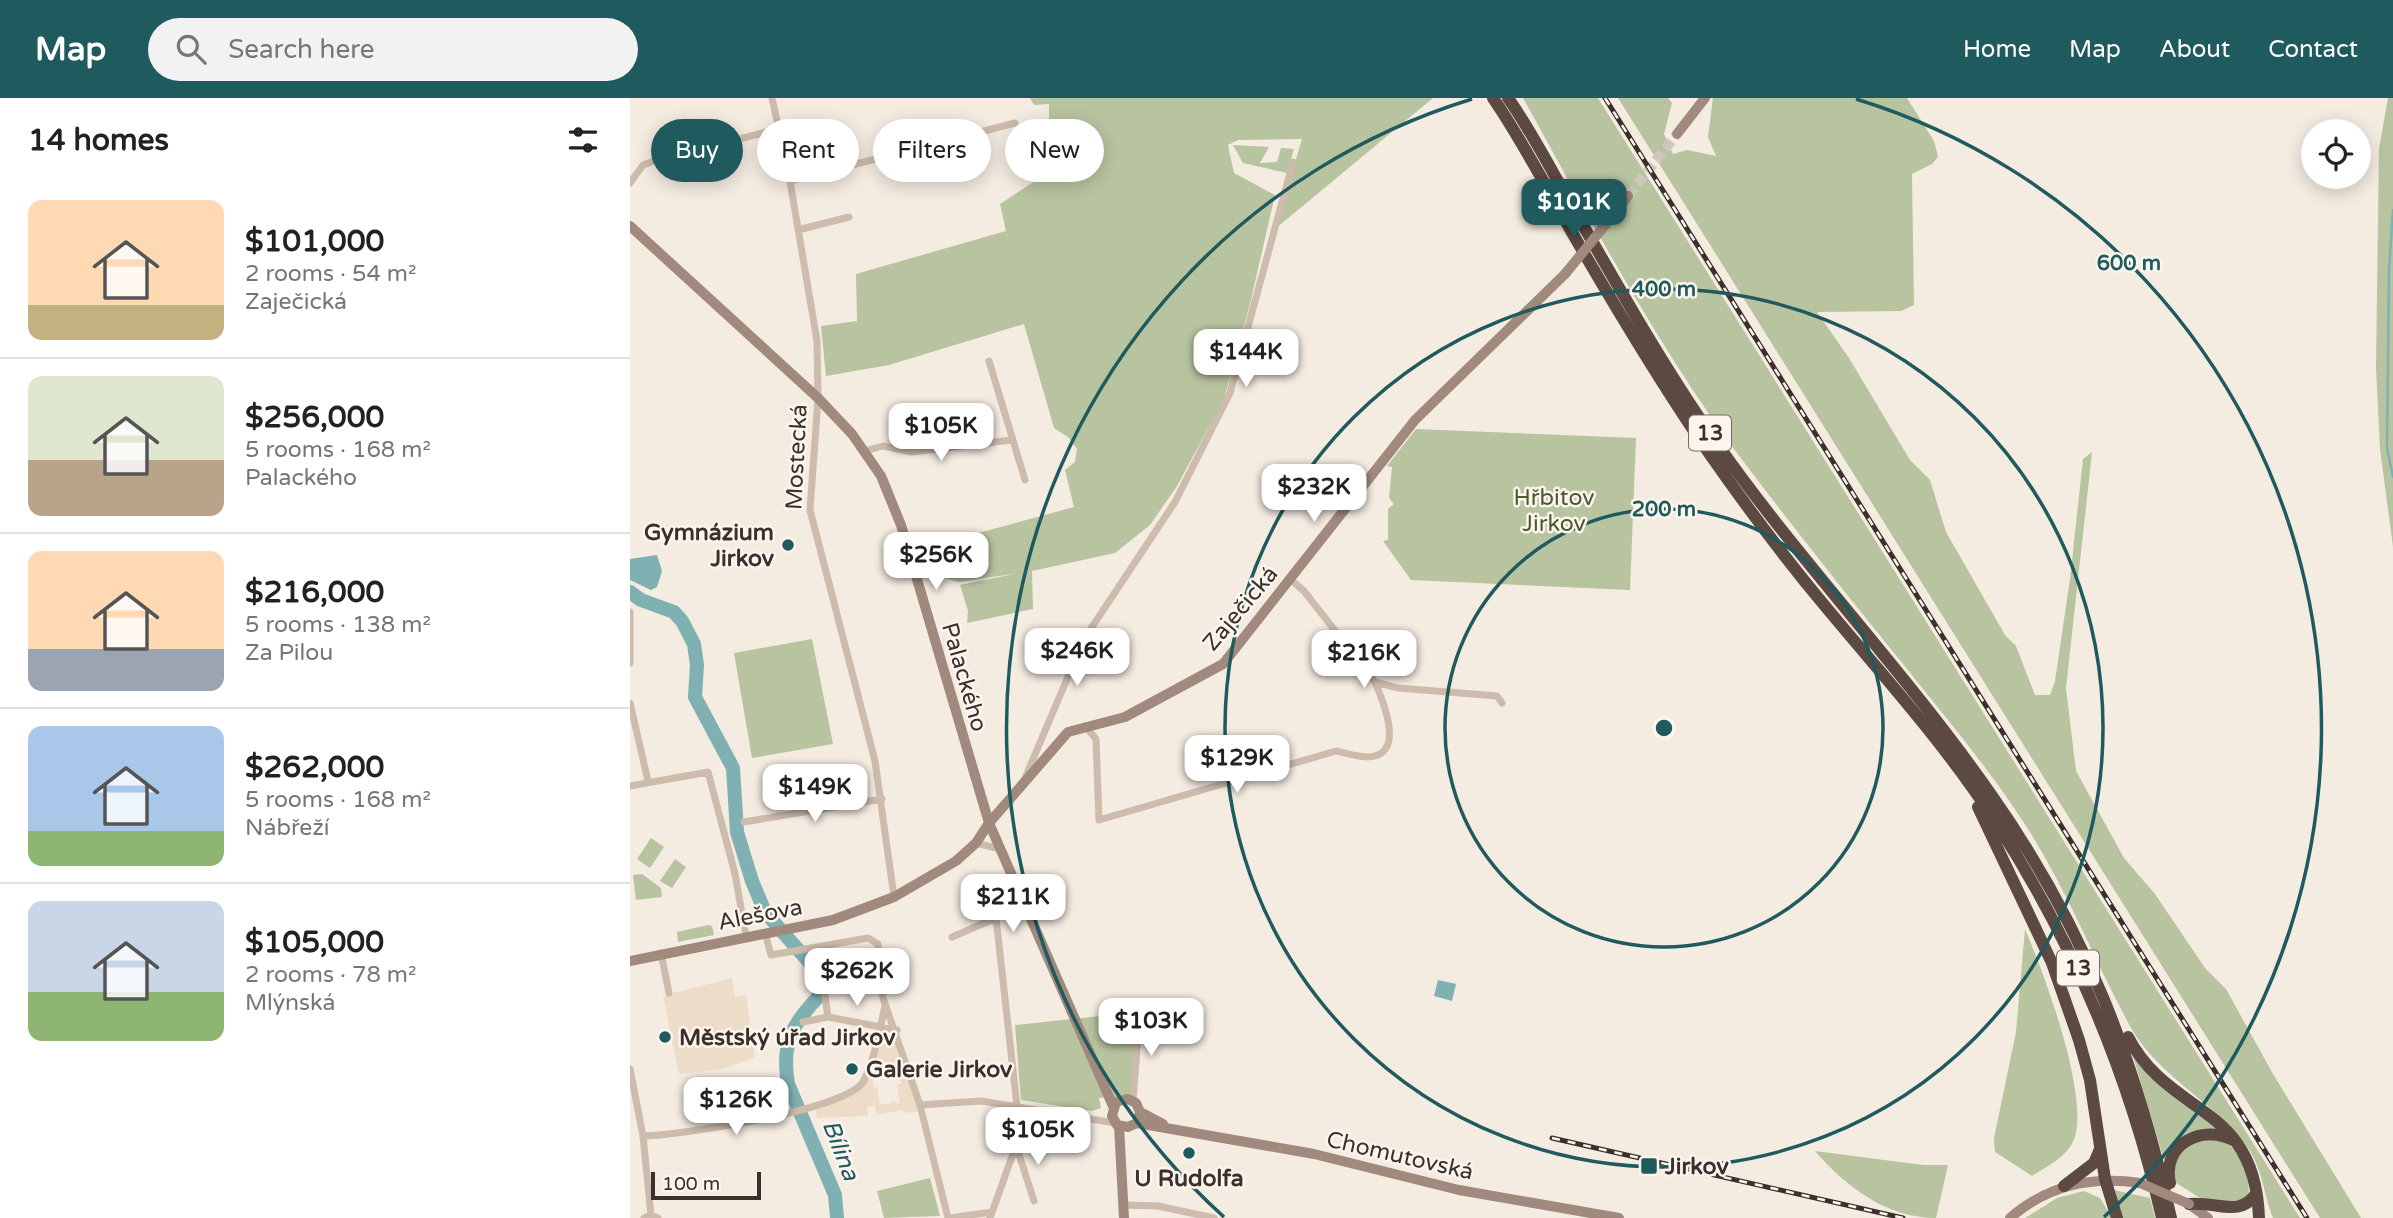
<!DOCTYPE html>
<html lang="en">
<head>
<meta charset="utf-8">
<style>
  body { margin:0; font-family:"Varela Round",sans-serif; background:#f2f2f2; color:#222; height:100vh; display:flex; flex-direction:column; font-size:26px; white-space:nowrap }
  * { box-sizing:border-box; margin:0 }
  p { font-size:23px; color:#767676 }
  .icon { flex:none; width:38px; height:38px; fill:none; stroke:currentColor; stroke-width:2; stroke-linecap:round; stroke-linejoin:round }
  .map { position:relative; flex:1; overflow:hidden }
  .panel { display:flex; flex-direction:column; background:#fff; width:630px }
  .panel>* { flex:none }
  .guide { position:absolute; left:21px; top:21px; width:665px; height:63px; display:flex; gap:14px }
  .tools { position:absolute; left:1671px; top:21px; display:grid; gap:14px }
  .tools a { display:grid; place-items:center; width:70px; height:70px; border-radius:50%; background:#fff; box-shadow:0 4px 18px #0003; font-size:35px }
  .scale { position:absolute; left:21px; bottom:18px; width:110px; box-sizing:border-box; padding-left:7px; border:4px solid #3b302b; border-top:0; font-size:19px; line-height:24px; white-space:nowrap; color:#3b302b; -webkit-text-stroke:5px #fbf5ee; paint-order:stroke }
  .price { position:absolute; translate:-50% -60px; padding:0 16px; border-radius:14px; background:#fff; color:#222; font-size:23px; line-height:46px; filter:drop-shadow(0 2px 4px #0008) }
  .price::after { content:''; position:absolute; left:50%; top:42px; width:21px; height:16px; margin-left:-10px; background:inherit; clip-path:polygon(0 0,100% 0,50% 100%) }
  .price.selected { background:#1f5a5e; color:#fff }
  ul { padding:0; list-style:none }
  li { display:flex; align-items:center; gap:21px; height:175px; padding:0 28px }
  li+li { border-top:2px solid #e0e0e0 }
  li span { display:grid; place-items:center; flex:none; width:196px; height:140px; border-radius:14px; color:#555 }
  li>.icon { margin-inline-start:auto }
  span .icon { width:84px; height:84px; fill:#fffc; stroke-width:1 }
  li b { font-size:30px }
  h2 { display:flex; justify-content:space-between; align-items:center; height:84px; padding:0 28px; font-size:30px }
  .pill { padding:0 24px; border-radius:32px; background:#fff; box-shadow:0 4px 18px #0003; font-size:24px; line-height:63px }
  .pill.selected { background:#1f5a5e; color:#fff }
  header { display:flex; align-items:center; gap:42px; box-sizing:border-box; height:98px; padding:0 35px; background:#1f5a5e; color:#fff }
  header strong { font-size:33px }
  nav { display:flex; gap:38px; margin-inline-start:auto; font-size:24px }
  .search { width:490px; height:63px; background:#f2f2f2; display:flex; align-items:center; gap:18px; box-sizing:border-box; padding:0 24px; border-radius:38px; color:#767676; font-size:26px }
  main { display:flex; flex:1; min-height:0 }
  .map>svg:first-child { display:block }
  .green { fill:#b8c4a0 }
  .plaza { fill:#ecdcc8; fill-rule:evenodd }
  .water { fill:#7fb0b2 }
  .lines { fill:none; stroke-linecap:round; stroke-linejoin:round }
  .stream { stroke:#7fb0b2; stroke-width:2.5 }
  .river { stroke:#7fb0b2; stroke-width:14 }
  .secondary-tunnel { stroke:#cfc6bd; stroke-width:10; stroke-dasharray:10 5; stroke-linecap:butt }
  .street { stroke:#cdbbac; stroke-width:7 }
  .secondary { stroke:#a18a7d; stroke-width:10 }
  .highway { stroke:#5c4a42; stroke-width:12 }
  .rail-casing { stroke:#3b302b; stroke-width:5 }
  .rail { stroke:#fbf5ee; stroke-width:2.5; stroke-dasharray:8; stroke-linecap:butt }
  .secondary-bridge { stroke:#a18a7d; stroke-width:10 }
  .ring { fill:none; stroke:#1f5a5e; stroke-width:3.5 }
  .poi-dot { fill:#1f5a5e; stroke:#fbf5ee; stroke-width:2.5 }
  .labels { text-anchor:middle; stroke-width:5; stroke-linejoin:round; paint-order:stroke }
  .shield { fill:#fbf5ee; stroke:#756b66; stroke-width:2 }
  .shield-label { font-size:21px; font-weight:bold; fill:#3b302b }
  .street-label { font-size:23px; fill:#3b302b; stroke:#fbf5ee }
  .park-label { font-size:23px; fill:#4a5a2e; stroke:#fbf5ee }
  .poi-label { font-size:23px; font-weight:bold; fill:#3b302b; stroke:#fbf5ee; text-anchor:start }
  .water-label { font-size:24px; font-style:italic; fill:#1f5a5e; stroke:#fbf5ee }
  .centre { fill:#1f5a5e; stroke:#fbf5ee; stroke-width:3.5 }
  .ring-label { font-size:21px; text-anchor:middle; font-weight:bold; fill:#1f5a5e; stroke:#fbf5ee; stroke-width:5; stroke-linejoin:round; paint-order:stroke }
</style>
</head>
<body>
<header>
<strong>Map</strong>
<div class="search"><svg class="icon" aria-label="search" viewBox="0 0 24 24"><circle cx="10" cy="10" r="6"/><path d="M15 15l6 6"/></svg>Search here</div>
<nav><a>Home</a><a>Map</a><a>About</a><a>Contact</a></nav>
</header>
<main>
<section class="panel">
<h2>14 homes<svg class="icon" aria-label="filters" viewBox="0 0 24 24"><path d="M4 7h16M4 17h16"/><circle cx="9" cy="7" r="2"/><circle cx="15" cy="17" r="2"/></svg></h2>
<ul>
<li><span style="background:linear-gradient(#ffd9b3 75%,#c2b280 0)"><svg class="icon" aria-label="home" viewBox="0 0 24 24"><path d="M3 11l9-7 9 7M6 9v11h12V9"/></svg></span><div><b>$101,000</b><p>2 rooms · 54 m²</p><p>Zaječická</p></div></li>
<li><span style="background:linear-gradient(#dfe7d0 60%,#b9a48a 0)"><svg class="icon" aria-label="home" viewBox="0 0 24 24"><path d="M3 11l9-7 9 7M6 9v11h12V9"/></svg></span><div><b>$256,000</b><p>5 rooms · 168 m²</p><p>Palackého</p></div></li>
<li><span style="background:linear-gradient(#ffd9b3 70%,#9aa5b1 0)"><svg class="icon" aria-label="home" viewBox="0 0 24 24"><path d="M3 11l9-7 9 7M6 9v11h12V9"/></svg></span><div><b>$216,000</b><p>5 rooms · 138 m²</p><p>Za Pilou</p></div></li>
<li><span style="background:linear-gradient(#a9c7e8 75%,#8fb573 0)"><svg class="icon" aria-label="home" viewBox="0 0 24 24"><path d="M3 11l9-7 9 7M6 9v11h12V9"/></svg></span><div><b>$262,000</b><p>5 rooms · 168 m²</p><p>Nábřeží</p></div></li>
<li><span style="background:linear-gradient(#c9d6e8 65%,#8fb573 0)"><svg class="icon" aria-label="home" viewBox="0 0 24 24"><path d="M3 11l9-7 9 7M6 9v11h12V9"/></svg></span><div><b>$105,000</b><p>2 rooms · 78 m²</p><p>Mlýnská</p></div></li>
</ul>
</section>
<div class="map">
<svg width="1763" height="1120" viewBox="0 0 1763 1120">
  <rect width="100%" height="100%" fill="#f4ebe1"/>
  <path class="green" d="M400,0h403l-158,131 27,-90 -64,1 -10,5 6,28 41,22 -25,109 -26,95 -47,87 -27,39 -35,28 -83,18 1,38 -66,14 1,-12 -8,-26 59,-12 -60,9 -11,-3c-8,-12 -15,-21 -10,-35l136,-37 -9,-37 10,-8 2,-13 -9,-12 -14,-9 -30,-104 -135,41 -63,11 -5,-50 36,-5 -1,-47 150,-43 -6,-27 38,-25 1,-48 10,-6v-21l-15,1z
    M893,0h75l702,1120h-27c-9,-23 -11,-50 -25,-70 -34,-47 -90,-71 -118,-122 -36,-66 -62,-135 -104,-200 -34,-53 -75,-102 -115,-152 -56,-69 -111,-138 -165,-209 -84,-110 -156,-246 -223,-367z
    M988,0h50l4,5 -8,31 9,20 14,-4 29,6 -8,-19 5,-39h194l27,43 4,16 -6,7 -20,10 2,131 -13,6 -84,1 32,46 61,102 20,20 16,52 59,103 11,11 19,49h15l5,-14 15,-102 13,-120 9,-7 -26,236 10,83 48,87 31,36 50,74 21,21 47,85 88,144h-41z
    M1758,0h5v449l-13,-98 -4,-82 3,-219z
    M603,47l36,2 -9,16 17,-1 4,-14 13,1 -7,24 -44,-10z
    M786,331l220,9 -6,152 -219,-10 -28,-39 5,-1v-31l6,-5 -5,-6 3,-31 -5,-1z
    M182,541l21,105 -81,14 -18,-105z
    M21,740l13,9 -14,21 -13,-9z
    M45,761l11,8 -14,21 -12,-7z
    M12,776l19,14 1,9 -26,3 -3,-25z
    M78,827l4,1 2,9 -36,7 -1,-10z
    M1395,831c20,47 60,155 51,203 -4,23 -27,33 -44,44l-37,-24 -1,-14 22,-106z
    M508,914l-6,84 -33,2 2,10 -9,3 -71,-11 -6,-75z
    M1503,958l87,73 -30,4 -26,27z
    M1594,1042c19,15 26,37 25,61l-33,7 -43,-27 3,-25 17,-15z
    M1185,1053l108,14h25l-12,53c-49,0 -90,-31 -121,-67z
    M300,1080l10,38 -56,2 -7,-27z
    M1484,1092l36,8 5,20h-33z
    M1454,1093l16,7 12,20h-87l32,-20z"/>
  <path class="plaza" d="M102,880l3,19 11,-2 9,62 -32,12 -44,5 -16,-78z
    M251,929l16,3 24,81 -15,2 -5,-3 -24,5 -2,-9 -8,1 1,9 -51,2 -2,-10 47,-25zM255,969l10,1 1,11 7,3 -6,4 3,16 -2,2 -5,-3 -6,4 -7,-2 -3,-16 -3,1 -1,-9 7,-2 -2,-6z"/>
  <path class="water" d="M27,457l5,16 -5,16 -6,3 -21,-10v-21z
    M808,882l18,4 -4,17 -18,-5z"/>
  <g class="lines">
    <path class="stream" d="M1763,112l-4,61 -2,177 6,29"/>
    <path class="river" d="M0,494l11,8 33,12 8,9 12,23 3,21 -2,32 38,71 4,64 15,49 13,31 44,50 11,18v15c-28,29 -39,48 -32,89l47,111 2,23"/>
    <path class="secondary-tunnel" d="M998,98l49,-62"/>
    <path class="street" d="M142,0l18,83 27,160 1,57 -8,112 65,251 19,136
      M160,83l225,-58
      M0,85l13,-18 11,-4 124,-32
      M168,132l51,-13
      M359,263l36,119
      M235,353l18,-5 29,6 100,-12
      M660,481l14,12 71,91 23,6 99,8 5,7
      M0,514v51
      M0,605l18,78
      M455,628l11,13 3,81 237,-69c10,2 22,6 33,6 37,-2 14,-56 6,-75
      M395,680l59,-139 91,-137 55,-109 63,-231
      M0,688l78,-14 27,102 11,62
      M114,724l138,-23
      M346,745l24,6
      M135,835l6,22 97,-17 10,6 5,54 37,107 28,113
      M322,839l44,-19 21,188 -3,45 -24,67
      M31,855l8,40
      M198,919l69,13
      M173,924l25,-5 -10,-69
      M0,971l13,67 8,79
      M503,1002l7,-88
      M290,1007l61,-4 134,22
      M13,1038c37,-1 201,-25 220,-54 11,-19 18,-56 22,-77
      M386,1047l18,56
      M494,1107l34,1 56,12
      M14,1120l7,-3 7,3
      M320,1120l42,-6"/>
    <path class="secondary" d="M1047,36l28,-36
      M976,126l22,-28
      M0,128l188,172 34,36 29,42 20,49 88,298 124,283
      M0,863l203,-41 61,-23 62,-36 20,-18 13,-20 79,-91 57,-15 98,-53 192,-244 150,-146
      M510,1014l-3,11 -9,4 -11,-2 -5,-9 4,-14 12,-3 8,4 4,9 23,12
      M507,1025l177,31 145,36 160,28
      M489,1028l5,92
      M1559,1106l19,14
      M1380,1120c38,-33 81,-42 130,-35"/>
    <path class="highway" d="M863,0c29,42 52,87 77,131 44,76 89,152 139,224 37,53 75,104 116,153 59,71 122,140 172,218 78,121 133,254 165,394
      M878,0c24,34 43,72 64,108 47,82 93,164 148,242 85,120 188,227 272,348 94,134 143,264 179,422
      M1348,709l74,156 27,77 11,40 15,99 12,39
      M1498,939c42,81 127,65 131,181
      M1540,1085c-9,-39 33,-60 65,-42
      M1434,1088l30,-23 6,-14
      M1559,1106c28,-3 50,14 67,-10"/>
    <defs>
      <path id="rail" d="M975,0l702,1120
        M922,1040l351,80"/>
    </defs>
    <use href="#rail" class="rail-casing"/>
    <use href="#rail" class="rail"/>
    <path class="secondary-bridge" d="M935,176l41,-50
      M1510,1085l49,21"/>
  </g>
  <g class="ring">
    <circle cx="1034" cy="630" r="219"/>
    <circle cx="1034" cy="630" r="439"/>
    <path d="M594 1119A658 658 0 0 1 842 1M1226 1A658 658 0 0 1 1474 1119"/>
  </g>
  <g class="poi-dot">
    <circle cx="158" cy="447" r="7"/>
    <circle cx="35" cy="939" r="7"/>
    <circle cx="222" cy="971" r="7"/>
    <circle cx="559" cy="1055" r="7"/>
    <rect x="1010" y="1059" width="18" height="18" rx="3.5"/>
  </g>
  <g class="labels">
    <g class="shield">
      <rect x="1059" y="317.5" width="42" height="35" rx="5"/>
      <rect x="1427" y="852.5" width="42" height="35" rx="5"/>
    </g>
    <g class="shield-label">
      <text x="1080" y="342">13</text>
      <text x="1448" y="877">13</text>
    </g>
    <g class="street-label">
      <text transform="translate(166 359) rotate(-87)" y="8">Mostecká</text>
      <text transform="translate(610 510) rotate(-50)" y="8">Zaječická</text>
      <text transform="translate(335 579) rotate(74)" y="8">Palackého</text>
      <text transform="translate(130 816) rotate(-11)" y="8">Alešova</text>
      <text transform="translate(770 1057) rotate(13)" y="8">Chomutovská</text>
    </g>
    <g class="park-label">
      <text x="924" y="407">Hřbitov<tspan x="924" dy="26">Jirkov</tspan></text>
    </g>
    <g class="poi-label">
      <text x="144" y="442" text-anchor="end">Gymnázium<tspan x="144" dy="26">Jirkov</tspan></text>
      <text x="49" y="947">Městský úřad Jirkov</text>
      <text x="236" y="979">Galerie Jirkov</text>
      <text x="1035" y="1076">Jirkov</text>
      <text x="559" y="1088" text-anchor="middle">U Rudolfa</text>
    </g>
    <g class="water-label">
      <text transform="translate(211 1052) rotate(69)" y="8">Bílina</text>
    </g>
  </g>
  <circle cx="1034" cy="630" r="10" class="centre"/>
  <g class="ring-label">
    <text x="1499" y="172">600 m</text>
    <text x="1034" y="198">400 m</text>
    <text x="1034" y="418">200 m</text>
  </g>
</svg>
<div class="tools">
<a><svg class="icon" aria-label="locate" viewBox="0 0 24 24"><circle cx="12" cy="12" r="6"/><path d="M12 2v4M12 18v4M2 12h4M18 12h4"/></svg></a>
</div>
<div class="scale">100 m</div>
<b class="price selected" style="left:944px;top:141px">$101K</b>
<b class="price" style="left:616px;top:291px">$144K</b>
<b class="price" style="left:311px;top:365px">$105K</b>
<b class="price" style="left:684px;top:426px">$232K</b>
<b class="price" style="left:306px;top:494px">$256K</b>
<b class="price" style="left:447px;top:590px">$246K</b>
<b class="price" style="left:734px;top:592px">$216K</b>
<b class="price" style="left:607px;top:697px">$129K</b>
<b class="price" style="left:185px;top:726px">$149K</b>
<b class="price" style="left:383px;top:836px">$211K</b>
<b class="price" style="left:227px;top:910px">$262K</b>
<b class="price" style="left:521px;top:960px">$103K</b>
<b class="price" style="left:106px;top:1039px">$126K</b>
<b class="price" style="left:408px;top:1069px">$105K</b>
<div class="guide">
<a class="pill selected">Buy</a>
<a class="pill">Rent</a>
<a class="pill">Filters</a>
<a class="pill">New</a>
</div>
</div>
</main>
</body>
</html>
